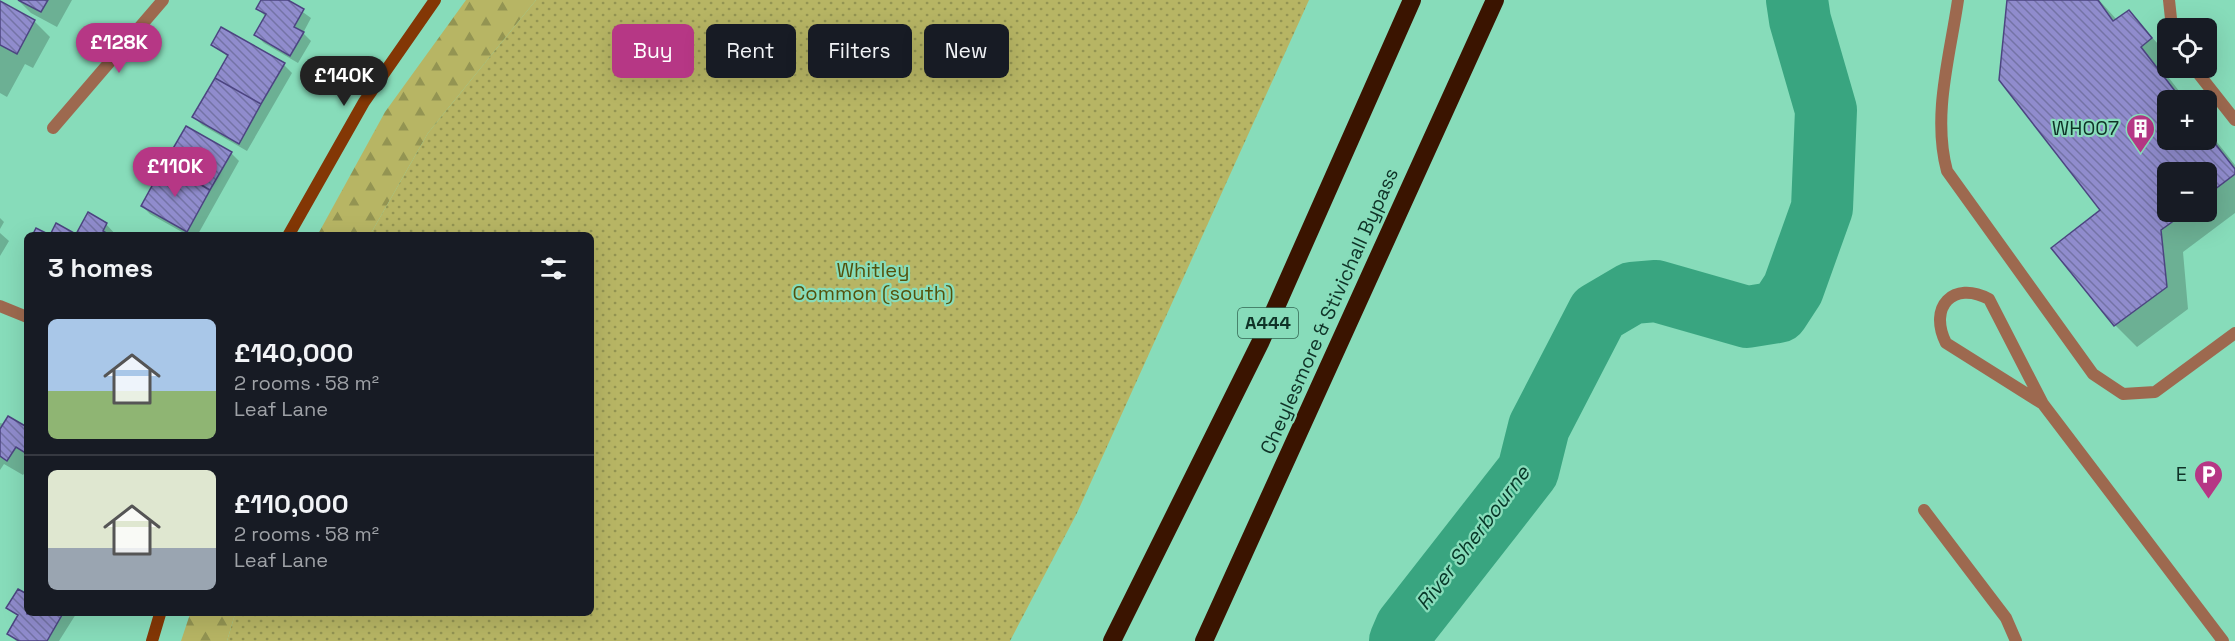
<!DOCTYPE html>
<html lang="en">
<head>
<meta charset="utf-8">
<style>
  body { margin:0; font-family:"Space Grotesk",sans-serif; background:#20242c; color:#f1f3f6; height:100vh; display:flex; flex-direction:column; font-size:22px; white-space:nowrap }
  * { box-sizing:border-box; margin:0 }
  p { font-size:20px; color:#9ea1a6 }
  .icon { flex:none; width:33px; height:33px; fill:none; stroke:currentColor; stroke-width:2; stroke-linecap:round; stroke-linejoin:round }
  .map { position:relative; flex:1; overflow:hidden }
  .side { position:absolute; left:24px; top:232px; width:570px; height:384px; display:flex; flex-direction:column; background:#171b24; border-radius:9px; box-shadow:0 6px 24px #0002 }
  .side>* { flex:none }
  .banner { position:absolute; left:612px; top:24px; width:570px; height:54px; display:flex; gap:12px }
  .tools { position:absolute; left:2157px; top:18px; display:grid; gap:12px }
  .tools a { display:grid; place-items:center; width:60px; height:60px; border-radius:9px; background:#171b24; box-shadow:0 6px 24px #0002; font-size:30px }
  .price { position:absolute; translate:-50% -51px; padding:0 14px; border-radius:21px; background:#b63785; color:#fff; font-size:20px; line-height:39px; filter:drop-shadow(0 2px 3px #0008) }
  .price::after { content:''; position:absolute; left:50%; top:36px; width:18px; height:14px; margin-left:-9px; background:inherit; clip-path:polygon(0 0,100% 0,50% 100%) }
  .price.on { background:#222; color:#fff }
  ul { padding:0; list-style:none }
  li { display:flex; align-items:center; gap:18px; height:150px; padding:0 24px }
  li+li { border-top:2px solid #363941 }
  li span { display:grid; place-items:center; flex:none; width:168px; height:120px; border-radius:9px; color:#555 }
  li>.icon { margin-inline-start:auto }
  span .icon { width:72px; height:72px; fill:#fffc; stroke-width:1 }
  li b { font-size:26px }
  h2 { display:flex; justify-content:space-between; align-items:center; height:72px; padding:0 24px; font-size:26px }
  .pill { padding:0 21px; border-radius:9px; background:#171b24; box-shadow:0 6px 24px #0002; font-size:21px; line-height:54px }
  .pill.on { background:#b63785; color:#fff }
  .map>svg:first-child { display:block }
  .forest { fill:url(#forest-firs) }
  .park { fill:url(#park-dots) }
  .shadow { fill:#0003; fill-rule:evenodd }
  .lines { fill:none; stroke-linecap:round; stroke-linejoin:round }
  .river { stroke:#39a580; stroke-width:62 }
  .building { fill:url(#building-back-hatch); stroke:#4c4581; stroke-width:1.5 }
  .lane { stroke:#9d694f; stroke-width:12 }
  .street { stroke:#9d694f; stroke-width:12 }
  .secondary { stroke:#833705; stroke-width:12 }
  .highway { stroke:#3a1400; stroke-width:18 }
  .labels { text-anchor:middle; stroke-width:4.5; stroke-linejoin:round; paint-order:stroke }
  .shield { fill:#87dcba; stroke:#336653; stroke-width:1.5 }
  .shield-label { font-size:18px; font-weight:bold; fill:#0f3327 }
  .poi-label { font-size:20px; fill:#0f3327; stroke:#87dcba; text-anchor:end }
  .park-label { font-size:20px; fill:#54510b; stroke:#87dcba }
  .street-label { font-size:20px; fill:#0f3327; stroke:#87dcba }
  .water-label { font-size:21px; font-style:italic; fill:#073728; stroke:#87dcba }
</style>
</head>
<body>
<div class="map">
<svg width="2235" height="641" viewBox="0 0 2235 641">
  <defs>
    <pattern id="forest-firs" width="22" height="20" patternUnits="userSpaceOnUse" patternTransform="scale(1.5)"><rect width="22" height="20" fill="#b7b564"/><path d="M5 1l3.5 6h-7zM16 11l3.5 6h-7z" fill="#939452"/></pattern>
    <pattern id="park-dots" width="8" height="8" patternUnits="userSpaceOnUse" patternTransform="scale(1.5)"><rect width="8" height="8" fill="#b7b564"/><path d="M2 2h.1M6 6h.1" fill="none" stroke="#939452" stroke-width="1.8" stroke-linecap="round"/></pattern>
    <pattern id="building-back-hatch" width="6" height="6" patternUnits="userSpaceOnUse" patternTransform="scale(1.5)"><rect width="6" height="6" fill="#908ccd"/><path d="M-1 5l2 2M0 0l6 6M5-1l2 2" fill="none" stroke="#7473a6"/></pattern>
  </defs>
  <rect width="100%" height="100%" fill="#87dcba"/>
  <path class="forest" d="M466,0h70l-108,133 -58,102 -53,1 68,-124z
    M190,614h45l-8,27h-46z"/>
  <path class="park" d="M536,0h773l-232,513 -67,128h-783l8,-27h356v-378l-221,-1 58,-102z"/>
  <path class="shadow" d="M18,0h54l-15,27 -26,-14z
    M262,0h24l25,18 -8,15 8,8 -13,22 -34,-20 -8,-8 10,-18 -9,-9z
    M2009,0h90l18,20 12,-8 39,43v10l-6,4 24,31h-18v40h38v-12l29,37v48l-52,39 5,57 -51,38 -22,-22 -13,-115zM2168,172h38v40h-38z
    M0,2l34,19 16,16 -17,31 -8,-4 -18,33 -7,-4z
    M222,29l62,36 8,8 -45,78 -45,-26 -8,-8 34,-60 -15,-12z
    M187,128l44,25 8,8 -42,75h-8l-39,-22 -8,-8z
    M0,218l4,4 -4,7z
    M106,224l11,12h-41z
    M0,233l9,8 -9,15z
    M0,423l27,6v41l-4,5 -19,-11 -4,6z
    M27,596v18h49l-17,27h-43l-7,-8 10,-16 -11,-9z"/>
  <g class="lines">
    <path class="river" d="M1400,641l6,-14 122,-156 11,-44 59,-114 34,-20 24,-2 91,26 31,-5 15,-23 29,-81 4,-98 -26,-90 -3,-20"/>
  </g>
  <path class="building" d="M18,0h30l-7,12z
    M261,0h27l16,9 -10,18 10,5 -14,24 -36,-21 12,-21 -10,-5z
    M2007,0h91l15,21 16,-11 23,28 -11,9 41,53h-14v40h38v-8l29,37v5l-29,22v-24h-38v40h18l-25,18 6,57 -53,39 -63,-78 49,-38 -101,-130z
    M0,1l35,19 -18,34 -17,-9z
    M221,27l64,36 -24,41 -46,-26 13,-23 -17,-10z
    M215,78l46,26 -22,40 -47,-27z
    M186,126l46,26 -22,38 -46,-26z
    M164,164l46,26 -23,42 -46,-26z
    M88,212l19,11 -4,8 8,5h-36z
    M56,223l20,11 -1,2h-43l4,-8 14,7z
    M8,416l19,11v27l-11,-7 -9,14 -7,-5v-27z
    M18,589l9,5v20l35,1 -15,26h-28l-12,-7 11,-19 -12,-7z"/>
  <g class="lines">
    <path class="lane" d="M1958,0c-8,56 -26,115 -11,171l146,203 30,20 32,-2 80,-59
      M2169,0l3,28
      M2194,68l41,52
      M2043,404l-97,-61c-18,-36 7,-63 43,-44l54,105 180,237
      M1924,510l82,108 10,23"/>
    <path class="street" d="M53,128l110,-128
      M0,306l27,11"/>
    <path class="secondary" d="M288,236l76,-134 71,-102
      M152,641l8,-27"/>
    <path class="highway" d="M1112,641l148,-298 152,-343
      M1204,641l291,-641"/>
  </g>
  <defs>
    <symbol id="building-pin" viewBox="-11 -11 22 30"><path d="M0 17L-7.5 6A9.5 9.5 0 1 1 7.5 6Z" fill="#b63785" stroke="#87dcba"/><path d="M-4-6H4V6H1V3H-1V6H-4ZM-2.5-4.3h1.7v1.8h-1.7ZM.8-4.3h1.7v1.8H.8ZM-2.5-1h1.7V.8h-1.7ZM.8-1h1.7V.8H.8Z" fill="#fff"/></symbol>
    <symbol id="parking-pin" viewBox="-11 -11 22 30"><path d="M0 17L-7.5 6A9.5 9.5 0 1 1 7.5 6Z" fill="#b63785" stroke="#87dcba"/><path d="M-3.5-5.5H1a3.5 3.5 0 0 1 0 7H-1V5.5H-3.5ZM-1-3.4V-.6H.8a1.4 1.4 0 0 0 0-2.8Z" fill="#fff"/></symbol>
  </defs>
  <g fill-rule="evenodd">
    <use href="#building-pin" x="2124" y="112" width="33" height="45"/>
    <use href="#parking-pin" x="2192" y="458" width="33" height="45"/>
  </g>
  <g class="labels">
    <rect class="shield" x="1238" y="308" width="60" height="30" rx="4.5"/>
    <g class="shield-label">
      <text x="1268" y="329">A444</text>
    </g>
    <g class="poi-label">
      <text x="2119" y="135">WH007</text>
      <text x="2187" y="481">E</text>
    </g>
    <g class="park-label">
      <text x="873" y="277">Whitley<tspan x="873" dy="23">Common (south)</tspan></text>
    </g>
    <g class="street-label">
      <text transform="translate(1329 311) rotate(-66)" y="7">Cheylesmore &amp; Stivichall Bypass</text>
    </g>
    <g class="water-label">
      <text transform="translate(1473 538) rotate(-53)" y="7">River Sherbourne</text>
    </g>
  </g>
</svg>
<div class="tools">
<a><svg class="icon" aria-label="locate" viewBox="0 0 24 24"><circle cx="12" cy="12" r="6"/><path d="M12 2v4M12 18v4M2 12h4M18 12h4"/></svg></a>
<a>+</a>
<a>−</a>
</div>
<b class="price" style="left:119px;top:74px">£128K</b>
<b class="price on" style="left:344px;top:107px">£140K</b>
<b class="price" style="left:175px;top:198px">£110K</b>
<div class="banner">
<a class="pill on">Buy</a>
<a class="pill">Rent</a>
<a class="pill">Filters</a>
<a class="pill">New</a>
</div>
<section class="side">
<h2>3 homes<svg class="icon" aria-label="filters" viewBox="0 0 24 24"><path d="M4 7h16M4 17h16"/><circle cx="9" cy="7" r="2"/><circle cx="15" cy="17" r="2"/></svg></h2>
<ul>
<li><span style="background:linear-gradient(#a9c7e8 60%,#8fb573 0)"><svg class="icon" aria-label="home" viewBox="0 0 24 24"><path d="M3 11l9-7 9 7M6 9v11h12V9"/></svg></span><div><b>£140,000</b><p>2 rooms · 58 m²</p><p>Leaf Lane</p></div></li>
<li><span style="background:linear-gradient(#dfe7d0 65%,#9aa5b1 0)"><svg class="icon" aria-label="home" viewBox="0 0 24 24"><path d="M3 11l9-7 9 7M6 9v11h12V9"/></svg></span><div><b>£110,000</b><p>2 rooms · 58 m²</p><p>Leaf Lane</p></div></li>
</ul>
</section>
</div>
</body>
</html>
